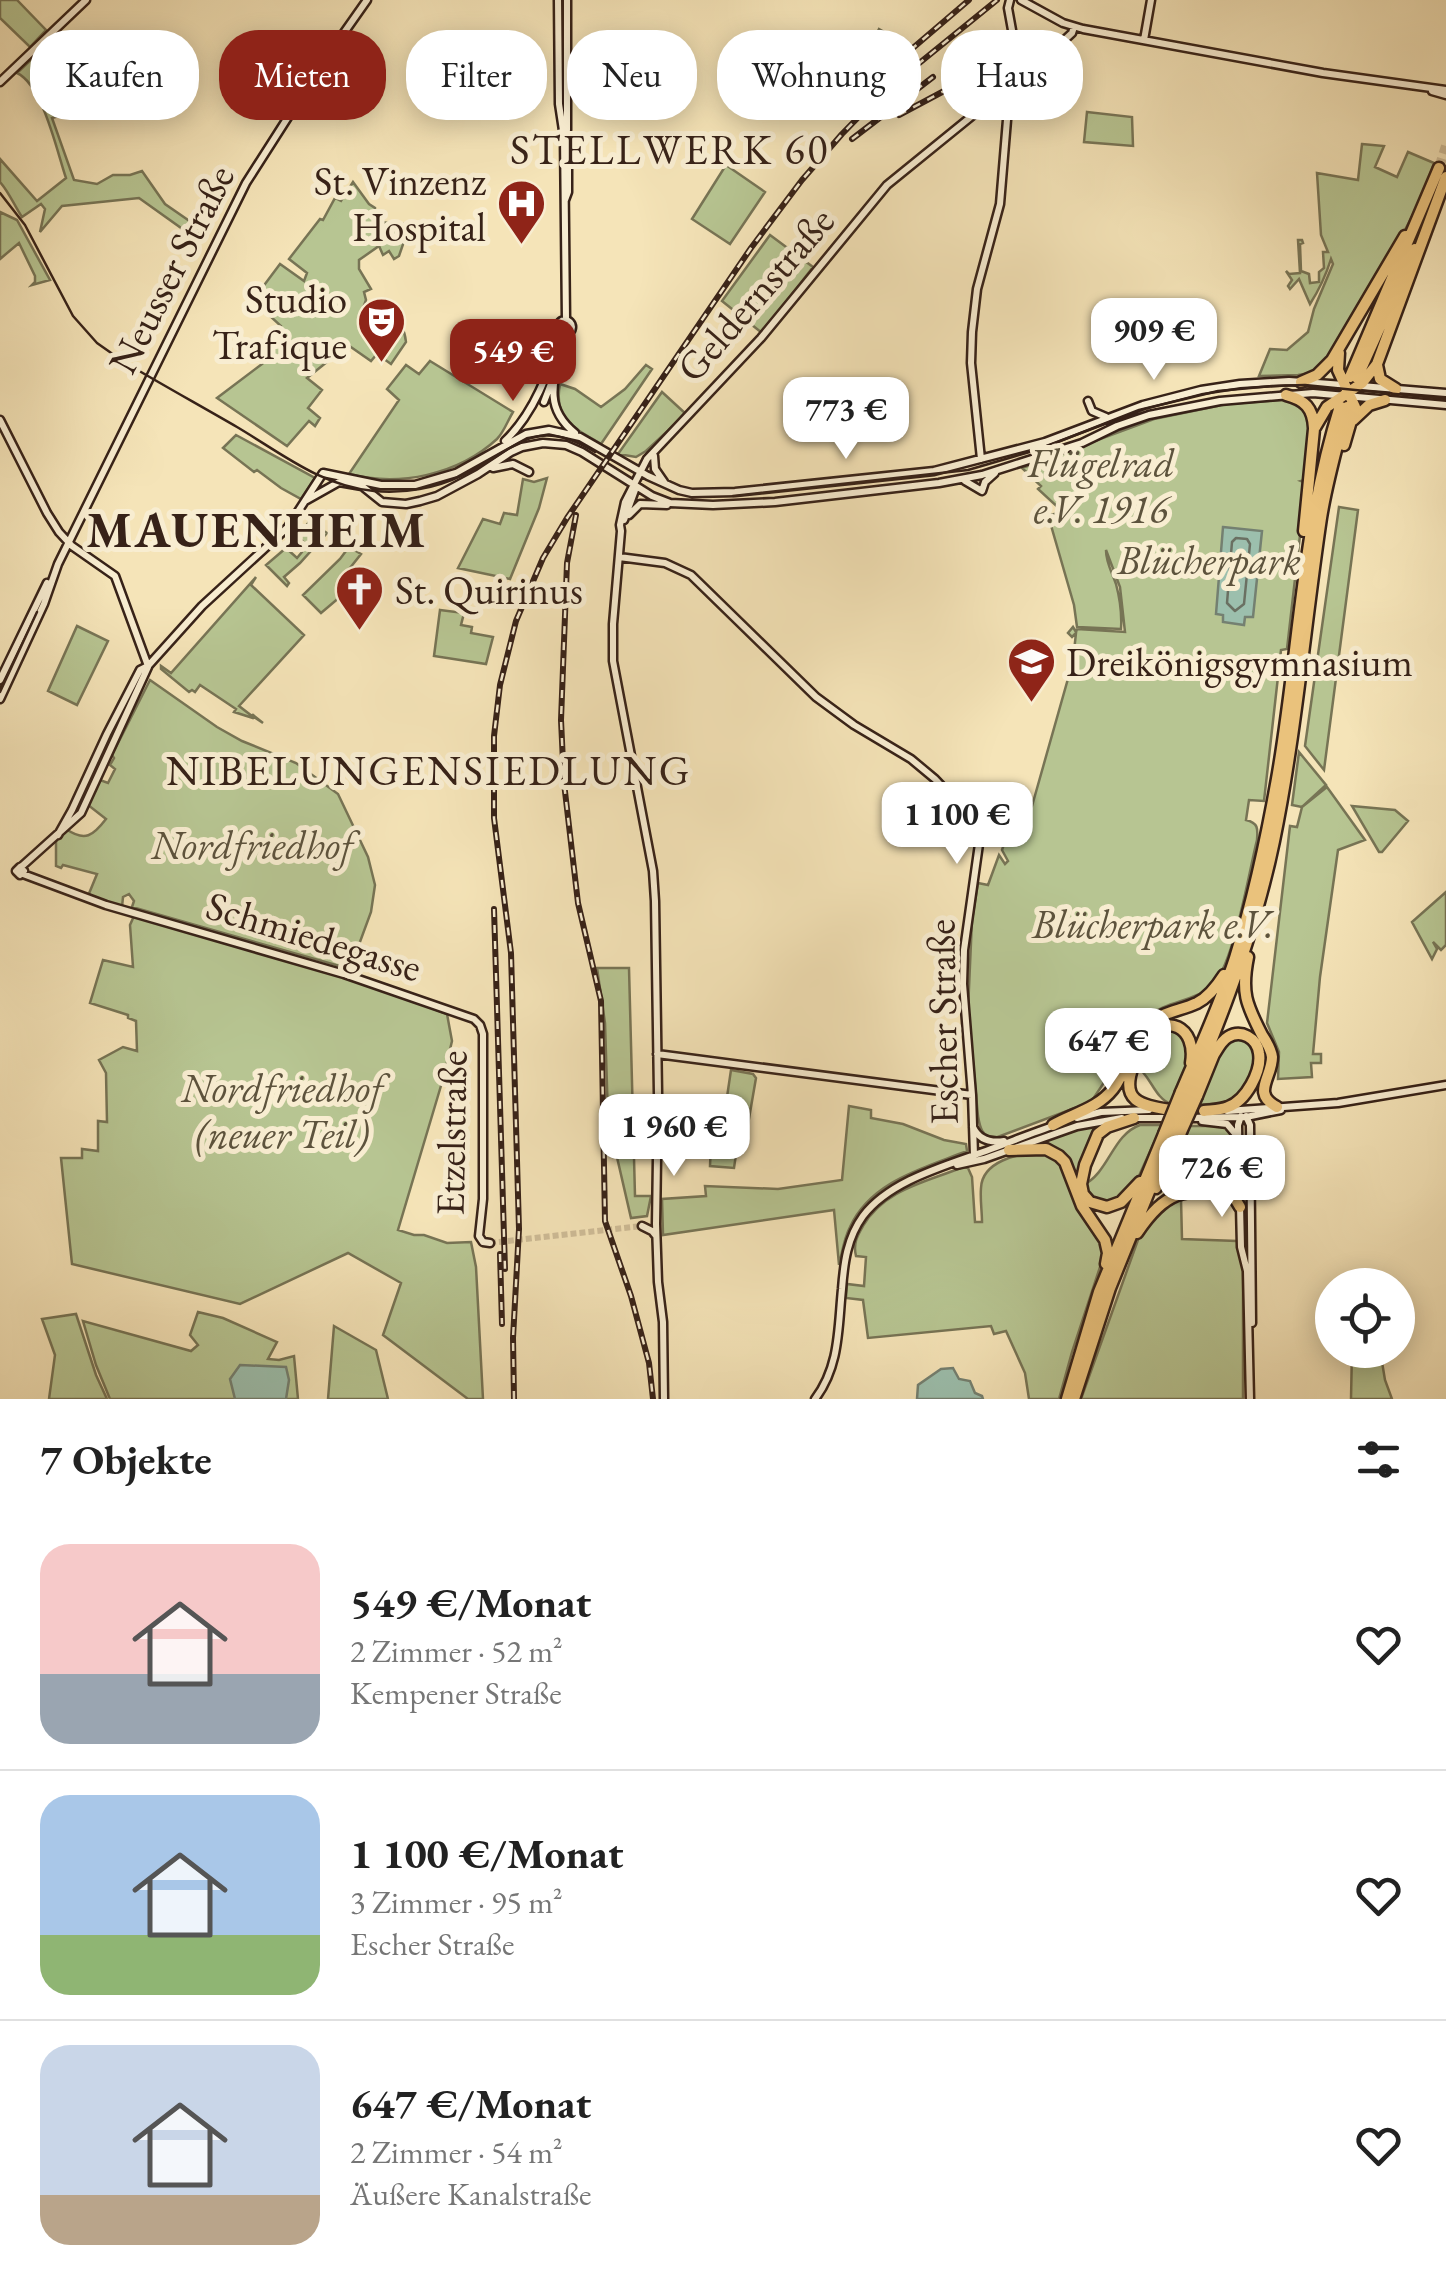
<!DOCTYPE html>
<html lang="de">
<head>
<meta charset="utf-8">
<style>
  body { margin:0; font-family:"EB Garamond",serif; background:#f6f6f6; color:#222; height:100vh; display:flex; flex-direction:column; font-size:38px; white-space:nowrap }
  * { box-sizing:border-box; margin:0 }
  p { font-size:32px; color:#767676 }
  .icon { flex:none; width:55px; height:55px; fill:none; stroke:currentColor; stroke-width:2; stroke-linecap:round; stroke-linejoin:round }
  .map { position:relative; height:1399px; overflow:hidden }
  .side { display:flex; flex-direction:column; background:#fff; flex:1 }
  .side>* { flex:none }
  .hud { position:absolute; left:30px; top:30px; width:1388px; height:90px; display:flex; gap:20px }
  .fabs { position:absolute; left:1315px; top:1268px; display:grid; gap:20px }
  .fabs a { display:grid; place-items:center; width:100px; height:100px; border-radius:50%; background:#fff; box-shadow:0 5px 25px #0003; font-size:50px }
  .price { position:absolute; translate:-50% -85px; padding:0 22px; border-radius:20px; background:#fff; color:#222; font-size:32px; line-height:65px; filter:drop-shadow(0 2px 5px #0008) }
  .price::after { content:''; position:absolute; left:50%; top:60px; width:30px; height:22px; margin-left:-15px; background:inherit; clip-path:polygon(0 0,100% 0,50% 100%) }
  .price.current { background:#8f2418; color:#fff }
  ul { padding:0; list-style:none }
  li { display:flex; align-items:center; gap:30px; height:250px; padding:0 40px }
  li+li { border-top:2px solid #e0e0e0 }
  li span { display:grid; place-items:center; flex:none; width:280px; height:200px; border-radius:30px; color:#555 }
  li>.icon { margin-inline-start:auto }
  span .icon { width:120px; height:120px; fill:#fffc; stroke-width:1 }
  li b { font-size:42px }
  h2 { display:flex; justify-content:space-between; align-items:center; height:120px; padding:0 40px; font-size:42px }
  .chip { padding:0 35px; border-radius:40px; background:#fff; box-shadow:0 5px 25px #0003; font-size:35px; line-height:90px }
  .chip.current { background:#8f2418; color:#fff }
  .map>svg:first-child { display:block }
  .green { fill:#b7c592; stroke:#777455; stroke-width:2.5 }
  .water { fill:#9cbfad; stroke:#748071; stroke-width:2.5 }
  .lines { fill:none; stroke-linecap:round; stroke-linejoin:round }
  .shore { stroke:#6a7062; stroke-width:2.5 }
  .secondary-tunnel { stroke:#cfbd98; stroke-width:6; stroke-dasharray:6 3; stroke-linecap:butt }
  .highway-tunnel { stroke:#cfbd98; stroke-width:10; stroke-dasharray:10 5; stroke-linecap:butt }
  .secondary-casing { stroke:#372218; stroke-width:11 }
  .highway-casing { stroke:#372218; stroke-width:15 }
  .secondary { stroke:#f8edd1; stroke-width:6 }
  .highway { stroke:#eac27c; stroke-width:10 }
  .tram { stroke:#372218; stroke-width:2.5 }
  .rail-casing { stroke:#372218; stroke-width:6 }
  .rail { stroke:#f8edd1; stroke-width:2.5; stroke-dasharray:8; stroke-linecap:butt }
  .highway-bridge-casing { stroke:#372218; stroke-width:15; stroke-linecap:butt }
  .highway-bridge { stroke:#eac27c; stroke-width:10 }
  .labels { text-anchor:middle; stroke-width:10; stroke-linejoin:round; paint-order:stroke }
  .poi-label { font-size:40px; fill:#372218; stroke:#f8edd1; text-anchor:end }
  .street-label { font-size:40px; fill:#372218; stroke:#f8edd1 }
  .park-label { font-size:40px; font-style:italic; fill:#5d533d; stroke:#f8edd1 }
  .neighbourhood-label { font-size:42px; letter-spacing:2.5px; fill:#372218; stroke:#f8edd1 }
  .district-label { font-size:50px; font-weight:bold; letter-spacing:2.5px; fill:#372218; stroke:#f8edd1 }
</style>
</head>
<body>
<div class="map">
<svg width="1446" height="1399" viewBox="0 0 1446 1399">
  <rect width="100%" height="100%" fill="#f5e4b8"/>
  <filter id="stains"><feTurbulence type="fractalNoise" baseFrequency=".002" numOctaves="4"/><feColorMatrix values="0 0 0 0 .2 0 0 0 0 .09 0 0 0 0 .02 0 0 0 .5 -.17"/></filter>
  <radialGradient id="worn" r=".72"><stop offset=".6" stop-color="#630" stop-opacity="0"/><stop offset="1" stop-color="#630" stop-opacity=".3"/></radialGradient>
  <path class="green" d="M0,0h17l29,30 -16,17 -30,-29z
    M879,29l29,17 -55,47 -4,-5z
    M36,55l37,39 6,10 -14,10 -13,4 22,62 23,4 16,-9h17l12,-4 23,33 39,27 -13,4 -52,-37 -77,8 -22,26 5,-23 -4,-5 -19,13c-8,-12 -13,-25 -22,-35v-23l37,42 29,-23c-9,-26 -23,-93 -49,-105z
    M1087,112l45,5 1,29 -49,-4z
    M1362,144l22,2 -9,21 22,10 11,-25 26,11c-12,39 -32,73 -52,108 -20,35 -40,68 -64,101l-20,3 -39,1 11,-27 17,1 21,-18 6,-23 19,-45 -2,-5c-5,16 -12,31 -21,45l-11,-25 -9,10 -2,-3 4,-6 -6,-9 3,3 11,-1 -2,-33h4l1,3 -3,1 1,27 8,3 1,9 9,-1v-10l5,-4 -1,-16h5l-7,-17 -4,-62 41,7z
    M726,165l39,27 -35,52 -38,-25z
    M353,182l16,22 6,4 -1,14 36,2 -11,32 -5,3 -5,-8 -6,4 -4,-9 -20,14v9l12,20 -7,3 2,8 -4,11 22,9 7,-6c9,7 14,17 15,28l-15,22 -14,-10 -6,7 -23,-16 -41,33 15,12 -14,18 12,10 -5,8 -6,-5 -22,25 -70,-48 45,-34 -8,-10c10,-7 23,-16 27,-28l-25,-23 3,-11 21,-28 24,17 3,-8 -18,-14 31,-40 3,1 12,-22 6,3z
    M0,212l17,8 33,60 -18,5 3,-3v-6l-16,-33 -19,16z
    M770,235l43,32 -51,66 -40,-32z
    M430,361l83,51c-5,8 -9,20 -16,27 -39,36 -98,48 -148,35l50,-74 -12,-11 19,-24 13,9z
    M646,365l6,4 -51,75c-27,-16 -48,-25 -41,-60l15,5 26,18 24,-18z
    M662,392l24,22 -40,37 -10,6 -18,-3z
    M1295,399l15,18 -5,63 -4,1 5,2 -19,166 -6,1 -17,151 -15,-1 -3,20c12,3 12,8 11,20 -8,31 -24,131 -47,148 -19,14 -45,13 -63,30l-56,84 -96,36c-13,-1 -15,-10 -17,-22l-10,-106 4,-90 6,-37 10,2 11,-30 6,9 3,-3 -6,-11 1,-3 29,-41 41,-145 3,-28 -4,4 -4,-4 5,-6 3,5 1,-3 48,3 -5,-45 -14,-37c0,13 6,22 10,34 4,15 6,30 5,45l-44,-2 -3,-22 -26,-90 13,-2 1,-2 -24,-22 3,-3 -19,-18 132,-49 73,-15z
    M236,435l79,43 -14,21 -20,-11 -24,-18 -3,2 -31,-24z
    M547,478l-8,30 -29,71 -52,-11 25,-49 17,5 4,-11 13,2 6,-36 11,3z
    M1339,507l19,3 -34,260 -19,-24z
    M309,522l18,11 -27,30 -16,14 5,6 -2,3 -21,-21 20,-17 11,10 5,-6 -2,-5 4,-4 -6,-7z
    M349,547l12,7 -23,29 9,8 -26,22 -18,-18 37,-36z
    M256,577l-5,8 53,50 -65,71 13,10 1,-1 10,8 -9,-6 -1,1 -19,-6 2,-3 -36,-24 -5,7 -3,-2 -3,2 -28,-23v-3l10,7z
    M440,610l24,3 -3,12 11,2 -1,6 22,4 -7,27 -52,-8z
    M77,626l31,15 -31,64 -29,-14z
    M150,680l67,47 25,14 54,22 42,31 30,63 7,28 -4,27 -21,57 -218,-62 2,-6 -5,-7 -6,3 -1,10 -34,-11 9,-22 -34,-9 -2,3 -5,-2v-26l10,-11c19,13 27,7 40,-10l-18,-14 12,-25 8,3 7,-14 -5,-4 4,-7 -2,-3z
    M1299,752l27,33 -24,22 25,-20 38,53 -27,10 -18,127 -7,77h8v9h-10l1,14 -34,2 1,-27 -12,-29 23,-197 7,1 5,-20 -10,-2z
    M1352,806l43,4 13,11 -26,31h-3z
    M1446,892v53l-5,5 -8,-8 4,7 -5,10 -20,-37z
    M134,916l238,69 75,29 5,27 -9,38 -45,151 16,5h10l23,8 24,-1 5,25 7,132h-15l-85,-64 18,-52 -53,-30 -108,51 -168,-40 -11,-106h21v-9l16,2v-30l9,1 -1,-49 -7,-13 24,-13 14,4 -1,-30 -8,-3v-3l-38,-12 13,-43 30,7 -3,-42z
    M597,968h32l6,228h16l-4,20 -16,2 -23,-100 -3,-95z
    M1175,1028l13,11 1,23 -18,42c-17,-6 -20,-29 -36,-39l15,-30z
    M1229,1038l21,2 7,15 -12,36 -20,12 -29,2 22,-53z
    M731,1070l22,4 3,4 -10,58 -8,5 -4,27 -24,-2 3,-68 14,-1z
    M849,1106l22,4v8l32,6 41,16 22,4 1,7c-43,17 -96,30 -117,76 -6,11 -8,26 -11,38l-5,-55 -171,25 -1,-36 44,-3 -1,-10 73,3 64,-9z
    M1112,1123l-8,3 -28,56 -7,-17 -39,-19 52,-18z
    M1140,1125h22l-24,53 -24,26 -23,-4 -8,-15c26,-12 29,-50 57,-60z
    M1186,1126h34l13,4 4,11 -2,32c-20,14 -28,12 -50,2l-6,-29z
    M1040,1151l20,9 43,87 -1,14 -30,91 -13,47h-30l-4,-26 -19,-42 -12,3 -3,-8 -123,12 -5,-38 -17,-2 1,-14 17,2 2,-29 -10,-1c-3,-12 1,-20 7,-30 21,-37 64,-44 100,-59l5,1 4,9 3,45h7c0,-11 -2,-23 -1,-34 1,-27 37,-34 59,-37z
    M1181,1199l1,40 55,2 6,21v137h-162l58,-162 21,-30z
    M198,1312l25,6 54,24 -9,17 11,1 15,-4 4,43h-188l-14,-34 -13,-44 108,30 7,-6 -8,-10z
    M76,1314l20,61 11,24h-58l6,-44 -13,-36z
    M334,1326l42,24 12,49h-60z
    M1352,1350h28l5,30 7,19h-41z"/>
  <path class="water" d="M1223,527l39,4 -9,86h-8l-1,8 -21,-3v-7l-7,-1z
    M240,1365l46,2 3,13 -3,19h-51l-5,-20z
    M953,1368l6,11 11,2 5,12 7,3 1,3h-66l1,-14 23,-16z"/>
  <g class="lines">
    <path class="shore" d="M1236,538l11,1 3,5 -6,60 -9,7 -8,-8 5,-61z"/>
    <path class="secondary-tunnel" d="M490,1243l152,-17"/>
    <path class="highway-tunnel" d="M1439,168l7,-22"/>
    <defs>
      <path id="secondary" d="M558,0l1,104 5,33 2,183
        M567,0v130
        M1021,0l42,23 20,6 240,44 123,17
        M1144,40l7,-40
        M0,82l86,-82
        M1432,91l14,4
        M565,200l3,-8v-24
        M558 327a7 7 0 1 1 14 0a7 7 0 1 1-14 0Z
        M566,334c-9,40 -27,70 9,99
        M1361,386l85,7
        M1088,401l4,10 14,6
        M544,402l10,-26
        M0,420l47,93 12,19 13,14 43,30 33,90
        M505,441c30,-29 43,-68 56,-108
        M654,456l1,13 9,13
        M981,459l-10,-96 1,-31 5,-43 23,-85 10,-120 2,-54 -4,-22 2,-8
        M493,468l20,-4 16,8
        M965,481l17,10 3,-9 10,-9
        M307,500l32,-18 23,4 20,16 24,2 14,-3 17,-5 41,-22 33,-22 11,-5 21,-4 23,2 16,7 70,44 18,7 43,2 62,-3 164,-19 43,-8 100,-32 35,-17 32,-11 71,-14 93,-8 133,12
        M629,515l11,-11 27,1
        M624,520l11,-30
        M619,557l46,6 26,12 125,122 38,28 57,34 24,20 37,39
        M0,680l47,-97
        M0,699l44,-95 14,-40 188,-381 76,-119 45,-64
        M971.5 819a5.5 5.5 0 1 1 11 0a5.5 5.5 0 1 1-11 0Z
        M58,835l14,-25 35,-76 33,-64 8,-4 54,-60 86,-79 35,-54 58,12h34l41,-12 70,-39 23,-4 31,7 68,39 31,14 13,3 43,-1 199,-21 111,-29 98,-37 58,-15 39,-6 49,-3 55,4
        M20,867l4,4 -4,4 -4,-4z
        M21,867l60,-54 67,-146
        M23,874l83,31 238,69 130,45 6,6 3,9v165l-4,37 4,6 7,1
        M657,1054l315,41
        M1227,1111l111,-8 108,-18
        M1246,1116l4,9 2,198
        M1077,1118l24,-6 48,-2
        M1134,1118h38
        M1184,1118l62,-1 35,-7
        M1202,1121l25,3 11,13
        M973,1127c6,13 18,16 31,14
        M974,1155l-2,-60 -9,-111 1,-34 16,-113 -2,-13
        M957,1165l27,-6 93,-33 45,-8
        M1239,1193l-1,-68 3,-9
        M1240,1206l1,41 6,24 3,128
        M642,1226l10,5 4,5
        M664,1399l-1,-77 -5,-40 -2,-58 2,-131 -3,-192 -2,-30 -40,-210v-37l8,-93 -1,-6 5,-23 22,-43 114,-121 126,-153 171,-139 14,-13 2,-6
        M815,1399c25,-33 23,-71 27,-110 2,-26 5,-51 21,-73 28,-37 86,-51 128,-67 22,-8 43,-17 65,-24"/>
      <path id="highway" d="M1339,353l-1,17 17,37 -11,38
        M1377,365l3,14 16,10
        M1350,377l89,-209
        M1357,378l58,-129
        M1301,382l16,-7 15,-15 73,-124
        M1286,395c19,5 27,13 28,33
        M1353,420l16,-15 16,-5
        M1304,531l10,-102 13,-22 35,-24 15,-19 69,-187
        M1248,957c-7,35 -2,47 14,78 4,6 9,14 10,22 0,21 -21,36 5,50
        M1143,1041c23,-30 54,-14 48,22
        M1133,1066c-13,36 8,39 37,44
        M1181,1092c19,-45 39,-88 54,-134 19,-61 32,-122 43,-185 21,-122 24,-247 62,-367
        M1190,1093c34,-81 66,-165 84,-252 22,-107 31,-216 47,-323 6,-38 17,-75 26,-111
        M1197,1096l17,-42
        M1204,1111c8,-1 17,-1 24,-4 18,-6 34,-36 31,-54 -2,-15 -18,-24 -31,-16 -7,4 -11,13 -15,19
        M1134,1118l-27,9 -9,7 -13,31 -4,19 2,10 7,8 17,5 14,-5 19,-20
        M1053,1125c21,-12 44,-16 60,-36 15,-19 18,-46 34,-63 13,-14 33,-15 50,-23 12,-6 20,-17 27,-28
        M1009,1150l37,-1 13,7 6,6 17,44 23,34 3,13 -2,11
        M1176,1152c0,21 12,31 32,33
        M1220,1186l13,-6 6,-12
        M1156,1188l25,-56
        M1225,1192l9,5 6,10
        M1137,1233c32,-47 49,-43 102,-41
        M1067,1399l32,-107 65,-158
        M1074,1399l36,-111 62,-153"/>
    </defs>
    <use href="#secondary" class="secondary-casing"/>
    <use href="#highway" class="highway-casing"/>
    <use href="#secondary" class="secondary"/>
    <use href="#highway" class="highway"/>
    <path class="tram" d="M0,193l25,32 48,91 24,27 27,19c37,22 75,43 113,65 44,26 84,59 137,64 30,3 62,-3 89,-16 54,-25 69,-61 132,-23
      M733,496l235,-26 72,-21 99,-39 79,-19 54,-5 33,-1 141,14
      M0,692l37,-80"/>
    <defs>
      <path id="rail" d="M886,71l83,-71
        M899,115l45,-24
        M852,139l81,-62
        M576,515l-9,48 -6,157 3,63 14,120 23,98 4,220 26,75 18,67 4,36
        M494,909l11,360
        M500,1254l2,70
        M514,1399l-1,-61 6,-109 -8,-276 -17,-135v-82l6,-51 16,-64 27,-63 24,-40 184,-270 51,-68 40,-46 38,-39 117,-95"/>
    </defs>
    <use href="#rail" class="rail-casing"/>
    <use href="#rail" class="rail"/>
    <defs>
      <path id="highway-bridge" d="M1181,1132l16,-36
        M1164,1134l17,-42
        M1172,1135l18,-42"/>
    </defs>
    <use href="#highway-bridge" class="highway-bridge-casing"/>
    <use href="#highway-bridge" class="highway-bridge"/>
  </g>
  <defs>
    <symbol id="hospital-pin" viewBox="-11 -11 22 30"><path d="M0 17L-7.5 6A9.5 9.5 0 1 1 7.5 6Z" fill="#8f2418" stroke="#f8edd1"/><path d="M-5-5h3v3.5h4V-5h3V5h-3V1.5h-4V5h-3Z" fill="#fff"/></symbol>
    <symbol id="theatre-pin" viewBox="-11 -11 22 30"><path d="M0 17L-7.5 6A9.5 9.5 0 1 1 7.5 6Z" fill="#8f2418" stroke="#f8edd1"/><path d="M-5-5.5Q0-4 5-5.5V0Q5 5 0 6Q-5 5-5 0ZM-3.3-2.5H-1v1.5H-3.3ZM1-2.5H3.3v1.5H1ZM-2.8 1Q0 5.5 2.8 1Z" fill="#fff"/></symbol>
    <symbol id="church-pin" viewBox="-11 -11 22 30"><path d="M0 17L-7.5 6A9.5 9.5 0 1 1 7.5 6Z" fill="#8f2418" stroke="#f8edd1"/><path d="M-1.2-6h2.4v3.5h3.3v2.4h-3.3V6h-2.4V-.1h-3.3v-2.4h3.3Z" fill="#fff"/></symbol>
    <symbol id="school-pin" viewBox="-11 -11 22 30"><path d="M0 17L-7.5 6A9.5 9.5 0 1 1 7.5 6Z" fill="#8f2418" stroke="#f8edd1"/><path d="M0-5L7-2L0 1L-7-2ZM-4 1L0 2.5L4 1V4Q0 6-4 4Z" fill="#fff"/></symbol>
  </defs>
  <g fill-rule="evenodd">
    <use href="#hospital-pin" x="494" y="176" width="55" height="75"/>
    <use href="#theatre-pin" x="354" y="294" width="55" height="75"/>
    <use href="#church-pin" x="332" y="562" width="55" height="75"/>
    <use href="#school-pin" x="1004" y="634" width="55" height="75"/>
  </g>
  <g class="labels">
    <g class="poi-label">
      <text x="486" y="195">St. Vinzenz<tspan x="486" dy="46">Hospital</tspan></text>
      <text x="347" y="313">Studio<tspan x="347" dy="46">Trafique</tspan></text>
      <text x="395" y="604" text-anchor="start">St. Quirinus</text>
      <text x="1066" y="676" text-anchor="start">Dreikönigsgymnasium</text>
    </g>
    <g class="street-label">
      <text transform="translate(171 269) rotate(-63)" y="14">Neusser Straße</text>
      <text transform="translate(755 294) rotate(-49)" y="14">Geldernstraße</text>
      <text transform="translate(314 936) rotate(17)" y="14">Schmiedegasse</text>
      <text transform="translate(942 1022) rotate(-91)" y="14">Escher Straße</text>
      <text transform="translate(451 1133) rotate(-89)" y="14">Etzelstraße</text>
    </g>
    <g class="park-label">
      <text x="1101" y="477">Flügelrad<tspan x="1101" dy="46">e.V. 1916</tspan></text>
      <text x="1209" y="574">Blücherpark</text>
      <text x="252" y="859">Nordfriedhof</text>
      <text x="1153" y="938">Blücherpark e.V.</text>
      <text x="282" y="1102">Nordfriedhof<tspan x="282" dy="46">(neuer Teil)</tspan></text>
    </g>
    <g class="neighbourhood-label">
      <text x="670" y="164">STELLWERK 60</text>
      <text x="429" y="785">NIBELUNGENSIEDLUNG</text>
    </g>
    <g class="district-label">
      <text x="257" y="547">MAUENHEIM</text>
    </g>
  </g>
  <rect width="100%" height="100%" filter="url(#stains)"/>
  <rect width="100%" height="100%" fill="url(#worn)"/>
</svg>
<div class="fabs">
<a><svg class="icon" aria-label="locate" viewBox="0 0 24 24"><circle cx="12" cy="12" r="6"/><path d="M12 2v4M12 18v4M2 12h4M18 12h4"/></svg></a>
</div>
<b class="price" style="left:1154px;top:383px">909 €</b>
<b class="price current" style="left:513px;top:404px">549 €</b>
<b class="price" style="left:846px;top:462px">773 €</b>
<b class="price" style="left:957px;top:867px">1 100 €</b>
<b class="price" style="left:1108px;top:1093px">647 €</b>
<b class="price" style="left:674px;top:1179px">1 960 €</b>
<b class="price" style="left:1222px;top:1220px">726 €</b>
<div class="hud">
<a class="chip">Kaufen</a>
<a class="chip current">Mieten</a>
<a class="chip">Filter</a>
<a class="chip">Neu</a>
<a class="chip">Wohnung</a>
<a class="chip">Haus</a>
</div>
</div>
<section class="side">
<h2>7 Objekte<svg class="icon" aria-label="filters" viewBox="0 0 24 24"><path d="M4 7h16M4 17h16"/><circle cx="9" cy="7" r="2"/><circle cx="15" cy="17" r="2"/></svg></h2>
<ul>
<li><span style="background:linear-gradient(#f6c9c9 65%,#9aa5b1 0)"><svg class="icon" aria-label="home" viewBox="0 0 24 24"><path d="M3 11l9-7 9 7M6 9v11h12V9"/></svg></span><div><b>549 €/Monat</b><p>2 Zimmer · 52 m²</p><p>Kempener Straße</p></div><svg class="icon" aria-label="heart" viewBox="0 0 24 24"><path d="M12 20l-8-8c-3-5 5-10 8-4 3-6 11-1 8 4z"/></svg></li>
<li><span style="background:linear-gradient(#a9c7e8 70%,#8fb573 0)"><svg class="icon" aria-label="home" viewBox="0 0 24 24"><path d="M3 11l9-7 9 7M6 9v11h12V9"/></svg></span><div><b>1 100 €/Monat</b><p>3 Zimmer · 95 m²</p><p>Escher Straße</p></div><svg class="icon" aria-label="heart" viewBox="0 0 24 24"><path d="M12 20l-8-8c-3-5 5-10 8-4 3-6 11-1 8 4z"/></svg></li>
<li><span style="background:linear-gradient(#c9d6e8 75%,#b9a48a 0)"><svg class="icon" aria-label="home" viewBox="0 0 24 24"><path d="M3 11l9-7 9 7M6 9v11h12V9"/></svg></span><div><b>647 €/Monat</b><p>2 Zimmer · 54 m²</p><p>Äußere Kanalstraße</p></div><svg class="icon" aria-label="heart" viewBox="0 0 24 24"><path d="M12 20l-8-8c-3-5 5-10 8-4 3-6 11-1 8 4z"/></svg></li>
</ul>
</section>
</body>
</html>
